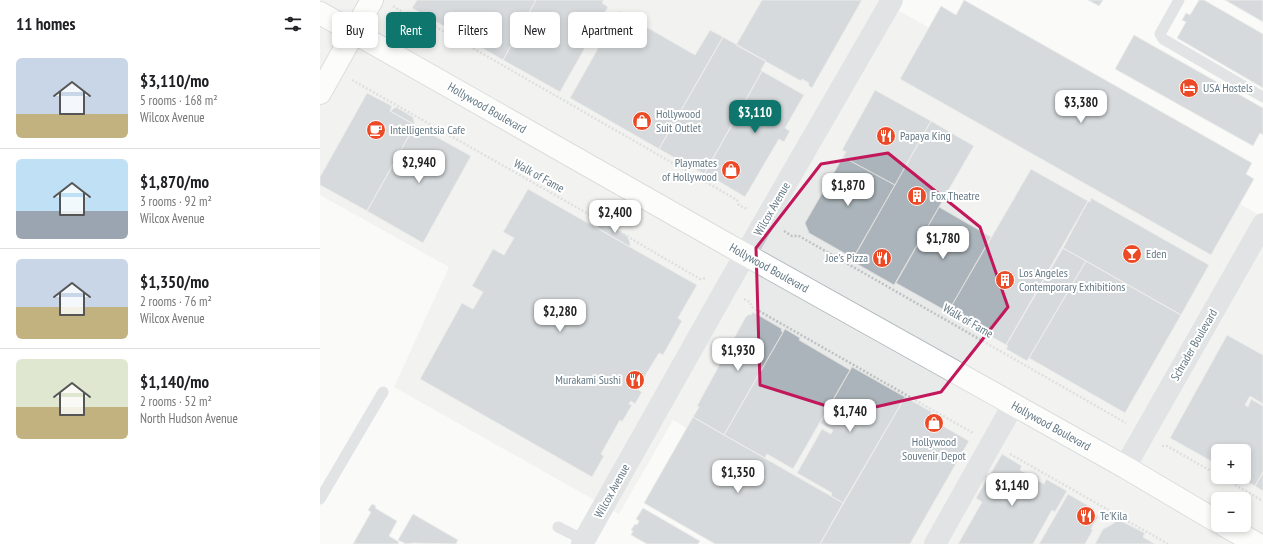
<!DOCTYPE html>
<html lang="en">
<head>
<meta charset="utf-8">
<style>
  body { margin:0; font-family:"PT Sans Narrow",sans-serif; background:#f6f6f6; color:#202124; height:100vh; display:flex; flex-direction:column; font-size:15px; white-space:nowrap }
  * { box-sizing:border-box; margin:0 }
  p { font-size:13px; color:#757577 }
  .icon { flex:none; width:22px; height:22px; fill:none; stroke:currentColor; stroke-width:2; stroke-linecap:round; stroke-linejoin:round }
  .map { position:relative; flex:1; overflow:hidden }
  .sheet { display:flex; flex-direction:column; background:#fff; width:320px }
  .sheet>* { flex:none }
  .hud { position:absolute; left:12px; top:12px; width:380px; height:36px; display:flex; gap:8px }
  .controls { position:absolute; left:891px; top:444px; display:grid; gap:8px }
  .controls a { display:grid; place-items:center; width:40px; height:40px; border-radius:6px; background:#fff; box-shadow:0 2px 6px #0003; font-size:20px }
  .price { position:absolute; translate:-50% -34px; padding:0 9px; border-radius:8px; background:#fff; color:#222; font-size:13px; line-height:26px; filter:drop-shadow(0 1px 2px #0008) }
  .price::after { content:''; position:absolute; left:50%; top:24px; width:12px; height:9px; margin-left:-6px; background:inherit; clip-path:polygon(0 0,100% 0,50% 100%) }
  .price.on { background:#0f766e; color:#fff }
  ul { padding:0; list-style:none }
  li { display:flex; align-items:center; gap:12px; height:100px; padding:0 16px }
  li+li { border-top:1px solid #e0e0e0 }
  li span { display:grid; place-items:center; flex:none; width:112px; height:80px; border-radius:6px; color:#555 }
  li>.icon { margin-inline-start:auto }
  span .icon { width:48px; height:48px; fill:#fffc; stroke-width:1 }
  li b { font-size:17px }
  h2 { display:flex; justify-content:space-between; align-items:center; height:48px; padding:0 16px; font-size:17px }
  .pill { padding:0 14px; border-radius:6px; background:#fff; box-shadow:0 2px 6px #0003; font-size:14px; line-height:36px }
  .pill.on { background:#0f766e; color:#fff }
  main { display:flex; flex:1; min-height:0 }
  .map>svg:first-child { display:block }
  .built { fill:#e8eae9; fill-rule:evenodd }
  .building { fill:#aab4ba; stroke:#dcdcda }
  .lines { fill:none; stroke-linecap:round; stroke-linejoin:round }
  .secondary-casing { stroke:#b5bcc1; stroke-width:24 }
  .path { stroke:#bdc1c3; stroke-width:2.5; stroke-dasharray:2 2; stroke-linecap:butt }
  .service { stroke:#c3c8cc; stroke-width:11 }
  .minor { stroke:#c3c8cc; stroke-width:22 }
  .secondary { stroke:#fff; stroke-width:22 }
  .marked { fill:none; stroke:#c2185b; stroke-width:3; stroke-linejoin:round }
  .labels { text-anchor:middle; stroke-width:4; stroke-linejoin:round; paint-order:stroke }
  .poi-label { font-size:12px; fill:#647884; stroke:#fff; text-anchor:start }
  .street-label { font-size:12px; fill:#647884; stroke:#fff }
</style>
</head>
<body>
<main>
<section class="sheet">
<h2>11 homes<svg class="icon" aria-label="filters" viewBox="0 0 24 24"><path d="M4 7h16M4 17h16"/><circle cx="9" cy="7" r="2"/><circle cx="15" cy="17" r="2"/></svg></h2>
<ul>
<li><span style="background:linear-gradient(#c9d6e8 70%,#c2b280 0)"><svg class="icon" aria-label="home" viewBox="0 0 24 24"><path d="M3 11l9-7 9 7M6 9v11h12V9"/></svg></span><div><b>$3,110/mo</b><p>5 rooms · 168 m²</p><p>Wilcox Avenue</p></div></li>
<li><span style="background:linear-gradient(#bfe0f5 65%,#9aa5b1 0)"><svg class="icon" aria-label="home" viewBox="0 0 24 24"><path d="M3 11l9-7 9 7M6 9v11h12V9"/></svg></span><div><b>$1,870/mo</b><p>3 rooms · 92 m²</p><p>Wilcox Avenue</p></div></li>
<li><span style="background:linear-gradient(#c9d6e8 60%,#c2b280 0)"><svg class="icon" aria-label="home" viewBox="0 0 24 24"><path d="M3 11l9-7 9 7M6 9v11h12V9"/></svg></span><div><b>$1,350/mo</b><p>2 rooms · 76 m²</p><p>Wilcox Avenue</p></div></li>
<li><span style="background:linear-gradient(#dfe7d0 60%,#c2b280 0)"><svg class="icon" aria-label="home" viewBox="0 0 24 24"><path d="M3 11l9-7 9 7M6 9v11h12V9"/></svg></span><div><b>$1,140/mo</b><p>2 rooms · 52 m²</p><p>North Hudson Avenue</p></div></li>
</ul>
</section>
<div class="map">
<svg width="943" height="544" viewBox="0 0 943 544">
  <rect width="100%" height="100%" fill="#fafaf8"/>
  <path class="built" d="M0,0h560l383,217v327h-378l-212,-124 -54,94 -225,-127 55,-120 -129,-72zM898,451h26v26h-26zM898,499h26v26h-26z"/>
  <path class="building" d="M97,0h119l-33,60 -91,-52z
    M216,0h68l-2,3 6,4 -48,85 -57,-32z
    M442,0h100l-50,88 -4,-3 1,-2 -7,-4 -1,2 -65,-36z
    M644,0l288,163 -6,11 8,5 -43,76 -311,-176 41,-73 15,9z
    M768,0h15l-4,6z
    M879,0h5l59,34v54l-86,-50 9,-16 -4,-2 4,-7 4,2z
    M905,0h38v22z
    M299,11l3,2 1,-1 21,12 -1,1 52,30 15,-25 13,7 -64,112 -89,-51z
    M814,35l129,73v27l-3,-2 -7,13 -138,-77z
    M403,37l43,24 -5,9 1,1 -58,103 -45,-25z
    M442,71l42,24 -19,33 5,3 -6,11 -5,-3 -34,58 -40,-24z
    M555,90l56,31 -36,64 -52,-28 3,-5 -4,-2z
    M47,93l25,13 -2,5 25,14 -48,86 -47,-26v-8z
    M76,107l17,10 2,8 -25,-14z
    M611,121l43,25 -80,139 -42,-24z
    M95,125l56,31 -48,87 -56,-32z
    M523,157l52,28 -42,73 -44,-25 -4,-10z
    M711,169l57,32 -82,144 -58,-33z
    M208,189l169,96 -19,33 4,3 -19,34 -4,-2 -22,36 5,3 -7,12 -4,-3 -2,3 3,1 -10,17 -2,-2 -19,34 3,2 -12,21 -172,-98 42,-76 11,6 10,-17 -11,-6 21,-37 11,6 10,-17 -11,-6z
    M771,198l118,67 -28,50 -118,-67 25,-47 2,1z
    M619,207l52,30 -43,75 -52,-29z
    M286,224l17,9 4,3 3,6v5l-34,-20z
    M743,248l23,13 -59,100 -21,-12 2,-3 -2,-1z
    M766,261l95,54 -56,98 -96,-55z
    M433,312l29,17 -1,2 2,1 -59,103 -31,-18 6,-10 -2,-1 48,-88 4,-4 2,1z
    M465,329l15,9 -1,2 51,30 -57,99 -26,-15 -2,4 -41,-23z
    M907,335l36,20v49l-13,-8 -5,9 3,2 3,-8 12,7v66l-8,14 -16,-9h5v-26h-26v14l-48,-27z
    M532,367l53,30 -62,106 -12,-7 1,-3 -35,-20 25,-44 9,5 2,-4 -13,-7z
    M585,397l27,15 -3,6 40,23 -59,103h-90z
    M373,417l150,86 -23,41h-105l-71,-41z
    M682,454l20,12 -2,4 24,14 2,-5 21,12 -12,21 -3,-2 -19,34h-75l24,-42 -6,-4z
    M943,472v19l-8,-5z
    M748,494l26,15 -3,5 7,3 -7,12 2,1 -8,14h-46z
    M52,504l4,2 -1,2 22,13 -8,15 10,6 -1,2h-45l18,-32 -3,-2z
    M323,508l57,33 -2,3h-51l-16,-9 2,-4 -2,-1 4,-6 2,1 2,-4 -3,-2z
    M93,514l45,26 -2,4 -43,-1 -7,1 -8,-4z
    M799,520l26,13 -2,4 12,7h-60l8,-15 8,-4 5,-4z"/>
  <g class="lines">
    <defs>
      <path id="secondary" d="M0,13l403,229 402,225 93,55
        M0,93l52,-93
        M904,525l33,19"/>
    </defs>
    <use href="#secondary" class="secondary-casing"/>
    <path class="path" d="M73,6l11,7 6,-1 327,188 2,5 8,4
      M32,80l254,144 94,55 6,-1
      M464,231l8,5h7l327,187
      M424,299l6,3 2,5 221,126
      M842,446h5l51,29
      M690,454l158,90
      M901,477l42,24"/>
    <path class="service" d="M859,0l-19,34 3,5 100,58
      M0,499l63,-107
      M238,527l26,13"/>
    <path class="minor" d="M805,467l138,-243
      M262,544l144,-256 166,-288
      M615,544l78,-139"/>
    <use href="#secondary" class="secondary"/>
  </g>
  <path d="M0 0H943V544H0ZM568,153l92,74 28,80 -67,85 -92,21 -89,-28 -4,-137 65,-84z" fill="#fafaf8" fill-opacity=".55" fill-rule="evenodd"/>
  <path class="marked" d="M568,153l92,74 28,80 -67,85 -92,21 -89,-28 -4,-137 65,-84z"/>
  <defs>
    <symbol id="hotel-disc" viewBox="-11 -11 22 22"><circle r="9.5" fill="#ec4a26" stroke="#fff"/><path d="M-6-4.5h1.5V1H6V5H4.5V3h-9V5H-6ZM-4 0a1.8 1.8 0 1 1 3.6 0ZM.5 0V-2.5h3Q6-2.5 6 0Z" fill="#fff"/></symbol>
    <symbol id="shop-disc" viewBox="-11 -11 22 22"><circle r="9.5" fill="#ec4a26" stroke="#fff"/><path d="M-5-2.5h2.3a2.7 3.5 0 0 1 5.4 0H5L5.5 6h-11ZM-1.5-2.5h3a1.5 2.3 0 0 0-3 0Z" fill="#fff"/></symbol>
    <symbol id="cafe-disc" viewBox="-11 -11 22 22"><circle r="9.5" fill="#ec4a26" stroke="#fff"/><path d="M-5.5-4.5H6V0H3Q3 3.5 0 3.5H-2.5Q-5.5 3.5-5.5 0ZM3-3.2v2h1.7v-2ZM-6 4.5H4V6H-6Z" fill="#fff"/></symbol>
    <symbol id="restaurant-disc" viewBox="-11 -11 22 22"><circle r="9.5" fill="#ec4a26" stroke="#fff"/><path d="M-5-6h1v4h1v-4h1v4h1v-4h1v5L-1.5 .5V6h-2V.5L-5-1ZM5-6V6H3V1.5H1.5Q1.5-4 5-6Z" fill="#fff"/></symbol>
    <symbol id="building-disc" viewBox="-11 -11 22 22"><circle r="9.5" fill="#ec4a26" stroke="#fff"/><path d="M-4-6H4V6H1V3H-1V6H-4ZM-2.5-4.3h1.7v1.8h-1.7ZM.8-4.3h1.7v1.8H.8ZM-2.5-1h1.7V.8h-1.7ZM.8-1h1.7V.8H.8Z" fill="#fff"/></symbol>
    <symbol id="bar-disc" viewBox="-11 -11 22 22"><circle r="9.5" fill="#ec4a26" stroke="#fff"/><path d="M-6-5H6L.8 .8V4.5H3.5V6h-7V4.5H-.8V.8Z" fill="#fff"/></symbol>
  </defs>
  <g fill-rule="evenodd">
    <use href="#hotel-disc" x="858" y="77" width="22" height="22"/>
    <use href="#shop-disc" x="311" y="110" width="22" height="22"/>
    <use href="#cafe-disc" x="45" y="119" width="22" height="22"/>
    <use href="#restaurant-disc" x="555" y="125" width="22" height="22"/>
    <use href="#shop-disc" x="400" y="159" width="22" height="22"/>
    <use href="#building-disc" x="586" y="185" width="22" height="22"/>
    <use href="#bar-disc" x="801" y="243" width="22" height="22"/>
    <use href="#restaurant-disc" x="551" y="247" width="22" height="22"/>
    <use href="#building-disc" x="674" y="269" width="22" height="22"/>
    <use href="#restaurant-disc" x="304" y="369" width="22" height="22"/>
    <use href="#shop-disc" x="603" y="412" width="22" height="22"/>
    <use href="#restaurant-disc" x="755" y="505" width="22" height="22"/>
  </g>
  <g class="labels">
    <g class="poi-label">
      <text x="883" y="92">USA Hostels</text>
      <text x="336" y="118">Hollywood<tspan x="336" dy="14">Suit Outlet</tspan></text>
      <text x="70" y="134">Intelligentsia Cafe</text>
      <text x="580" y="140">Papaya King</text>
      <text x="397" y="167" text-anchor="end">Playmates<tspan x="397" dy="14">of Hollywood</tspan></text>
      <text x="611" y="200">Fox Theatre</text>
      <text x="826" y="258">Eden</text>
      <text x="548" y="262" text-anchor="end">Joe's Pizza</text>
      <text x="699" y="277">Los Angeles<tspan x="699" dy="14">Contemporary Exhibitions</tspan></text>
      <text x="301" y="384" text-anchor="end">Murakami Sushi</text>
      <text x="614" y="446" text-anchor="middle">Hollywood<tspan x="614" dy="14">Souvenir Depot</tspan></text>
      <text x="780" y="520">Te'Kila</text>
    </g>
    <g class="street-label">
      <text transform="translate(167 108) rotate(30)" y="4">Hollywood Boulevard</text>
      <text transform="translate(219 176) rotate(29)" y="4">Walk of Fame</text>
      <text transform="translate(452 209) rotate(-60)" y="4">Wilcox Avenue</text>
      <text transform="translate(449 268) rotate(29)" y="4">Hollywood Boulevard</text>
      <text transform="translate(648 321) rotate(30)" y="4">Walk of Fame</text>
      <text transform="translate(874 345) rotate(-60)" y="4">Schrader Boulevard</text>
      <text transform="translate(731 426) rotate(29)" y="4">Hollywood Boulevard</text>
      <text transform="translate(292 491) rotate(-61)" y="4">Wilcox Avenue</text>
    </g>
  </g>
</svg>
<div class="controls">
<a>+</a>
<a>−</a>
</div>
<b class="price" style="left:761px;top:124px">$3,380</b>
<b class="price on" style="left:435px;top:134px">$3,110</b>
<b class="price" style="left:99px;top:184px">$2,940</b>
<b class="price" style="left:528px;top:207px">$1,870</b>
<b class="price" style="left:295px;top:234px">$2,400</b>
<b class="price" style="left:623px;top:260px">$1,780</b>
<b class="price" style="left:240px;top:333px">$2,280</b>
<b class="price" style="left:418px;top:372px">$1,930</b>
<b class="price" style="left:530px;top:433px">$1,740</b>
<b class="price" style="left:418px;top:494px">$1,350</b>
<b class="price" style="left:692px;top:507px">$1,140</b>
<div class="hud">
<a class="pill">Buy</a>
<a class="pill on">Rent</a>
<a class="pill">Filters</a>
<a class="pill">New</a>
<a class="pill">Apartment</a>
</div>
</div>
</main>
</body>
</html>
